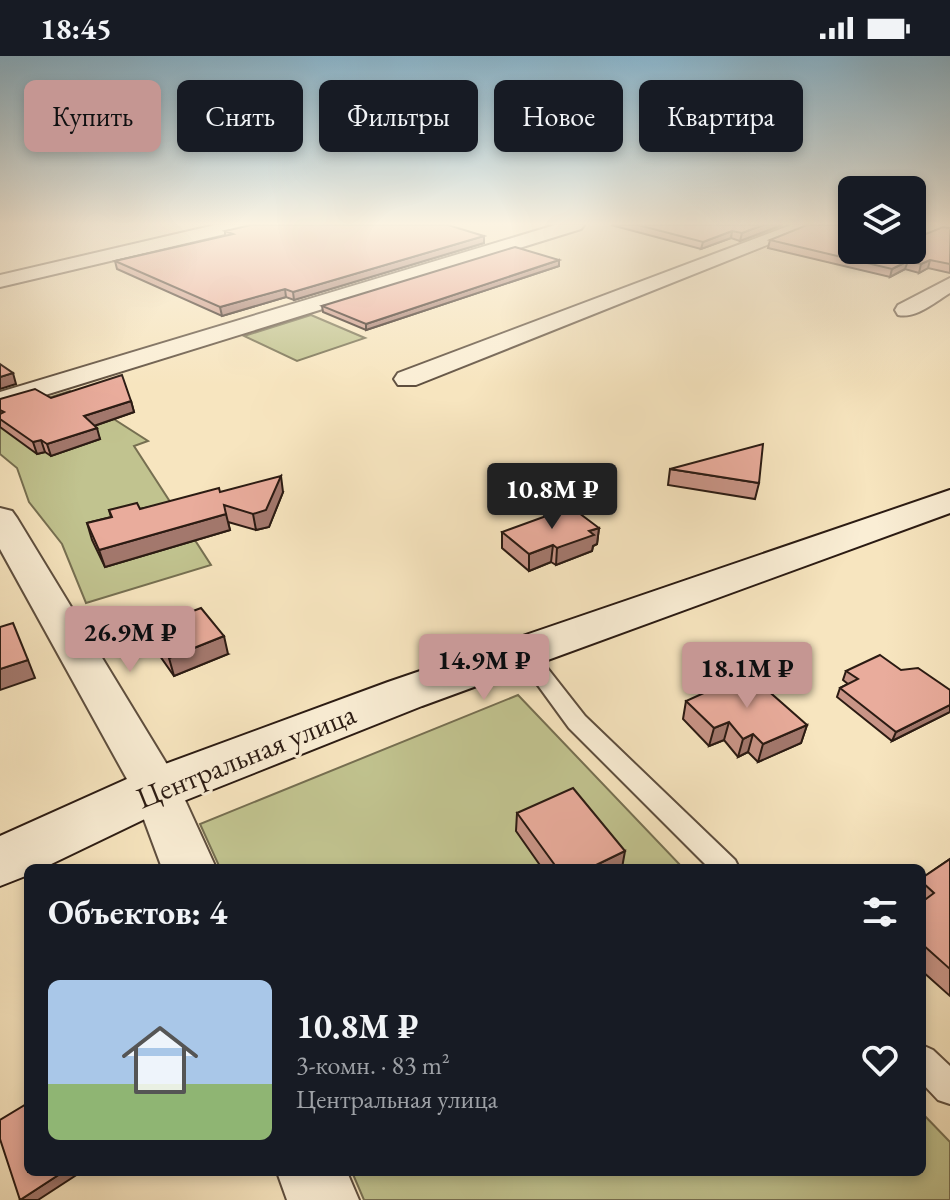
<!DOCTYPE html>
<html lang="ru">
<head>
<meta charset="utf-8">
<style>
  body { margin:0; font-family:"EB Garamond",serif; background:#20242c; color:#f1f3f6; height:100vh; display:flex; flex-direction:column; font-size:30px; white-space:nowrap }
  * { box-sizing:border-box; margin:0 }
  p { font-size:26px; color:#9ea1a6 }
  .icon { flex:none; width:44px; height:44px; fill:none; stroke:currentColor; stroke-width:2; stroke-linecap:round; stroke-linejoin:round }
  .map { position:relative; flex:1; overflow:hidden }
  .drawer { position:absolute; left:24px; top:808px; width:902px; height:312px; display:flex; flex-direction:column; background:#171b24; border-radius:12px; box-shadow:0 4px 12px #0003 }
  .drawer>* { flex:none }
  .top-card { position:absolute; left:24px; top:24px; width:902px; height:72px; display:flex; gap:16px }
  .controls { position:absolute; left:838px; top:120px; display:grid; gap:16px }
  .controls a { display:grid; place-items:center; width:88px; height:88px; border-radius:12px; background:#171b24; box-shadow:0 4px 12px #0003; font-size:40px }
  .price { position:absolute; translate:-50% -68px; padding:0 18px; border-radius:8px; background:#c59692; color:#111; font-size:26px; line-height:52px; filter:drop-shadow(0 2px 4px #0008) }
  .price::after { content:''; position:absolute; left:50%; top:48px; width:24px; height:18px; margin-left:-12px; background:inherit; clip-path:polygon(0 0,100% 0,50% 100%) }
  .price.active { background:#222; color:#fff }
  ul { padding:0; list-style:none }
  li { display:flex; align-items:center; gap:24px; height:200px; padding:0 24px }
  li+li { border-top:2px solid #363941 }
  li span { display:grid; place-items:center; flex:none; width:224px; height:160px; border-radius:12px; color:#555 }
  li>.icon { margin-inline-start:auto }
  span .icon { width:96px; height:96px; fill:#fffc; stroke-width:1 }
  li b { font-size:34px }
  h2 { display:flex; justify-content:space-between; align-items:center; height:96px; padding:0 24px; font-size:34px }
  .tag { padding:0 28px; border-radius:12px; background:#171b24; box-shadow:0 4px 12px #0003; font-size:28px; line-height:72px }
  .tag.active { background:#c59692; color:#111 }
  .status { display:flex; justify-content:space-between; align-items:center; height:56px; padding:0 40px; background:#171b24; direction:ltr }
  .status svg { height:22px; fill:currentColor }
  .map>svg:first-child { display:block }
  .green { fill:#c1c38f; stroke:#766f51; stroke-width:2 }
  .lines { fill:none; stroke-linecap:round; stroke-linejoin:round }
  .lane-casing { stroke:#5e4e3e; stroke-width:4 }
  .street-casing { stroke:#5e4e3e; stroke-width:4 }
  .secondary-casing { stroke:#2b1b13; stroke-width:4 }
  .lane { fill:#faeed5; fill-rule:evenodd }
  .street { fill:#faeed5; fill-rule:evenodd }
  .secondary { fill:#faeed5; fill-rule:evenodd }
  .wall { fill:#c89486; stroke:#2b1b13; stroke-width:2 }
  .shaded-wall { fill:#a3786d; stroke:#2b1b13; stroke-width:2 }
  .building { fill:#e9ac9c; stroke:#2b1b13; stroke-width:2 }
  .labels { text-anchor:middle; stroke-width:6; stroke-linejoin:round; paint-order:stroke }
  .street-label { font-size:30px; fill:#2b1b13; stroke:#faeed5 }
</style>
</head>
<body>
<div class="status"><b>18:45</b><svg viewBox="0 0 49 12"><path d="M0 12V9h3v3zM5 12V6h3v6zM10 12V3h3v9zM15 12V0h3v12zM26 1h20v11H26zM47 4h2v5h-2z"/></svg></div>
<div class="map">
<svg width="950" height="1144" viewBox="0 0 950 1144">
  <rect width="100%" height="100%" fill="#f7e5bf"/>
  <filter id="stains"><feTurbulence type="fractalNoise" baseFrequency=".0025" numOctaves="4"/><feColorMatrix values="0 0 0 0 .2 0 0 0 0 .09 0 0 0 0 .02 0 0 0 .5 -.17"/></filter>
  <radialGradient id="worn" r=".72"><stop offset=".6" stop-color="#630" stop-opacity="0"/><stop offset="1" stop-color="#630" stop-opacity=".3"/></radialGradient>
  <path class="green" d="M311,259l54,23 -68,23 -53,-25z
    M70,335l78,50 -14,5 77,119 -125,38 -24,-59 -33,-42 -12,-34 -17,-14v-41z
    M518,639l165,173h-463l-20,-44z
    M922,1057l28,29v58h-586l-12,-28h570z"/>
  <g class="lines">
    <defs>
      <path id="lane" d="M523,588l7,2 55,70 150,144 4,8h-30l-140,-140 -56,-77z
        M922,989l11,5 17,16v38l-12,-4 -16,-17z"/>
      <path id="street" d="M215,169h34l-3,4 -246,58v-12z
        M555,169h29l-3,4 -581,180v-17z
        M791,169h26l-401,160h-18l-4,-6 4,-6z
        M950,222v15c-15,9 -34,26 -52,22l-3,-5 3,-5z
        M0,452l12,3 5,7 157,258 42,92h-54l-29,-78 -133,-241z
        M277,1116h70l12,28h-72z"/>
      <path id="secondary" d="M950,434v23l-528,193 -246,98 -133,64h-15v7l-28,11v-50l138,-62 250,-92z"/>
    </defs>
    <use href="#lane" class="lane-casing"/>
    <use href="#street" class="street-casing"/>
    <use href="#secondary" class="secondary-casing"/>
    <use href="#lane" class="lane"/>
    <use href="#street" class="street"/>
    <use href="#secondary" class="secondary"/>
  </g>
  <path class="wall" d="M611,169h171l-42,16 -9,-3 -30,11z
    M950,172v45l-22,-5 -9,5 -14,-4 -15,8 -122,-29 2,-8 156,-6z
    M225,175l259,5v7l-190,57 -8,-3 -64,19 -105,-47 -2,-8 110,-25z
    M559,204v6l-193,64 -43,-18 -1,-6z
    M51,342l80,3 3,11 -40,14 6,13 -49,17 -6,-4 -8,2 -37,-27v-28z
    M670,413l89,14 -4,16 -87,-14z
    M220,436h63l-14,35 -13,3 -28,-8 2,8 -125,37 -13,-27 -5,-17 24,-6 -2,-7 31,-1z
    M599,472l-2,16 -4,2 -1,5 -36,14 -5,-3 -22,9 -27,-23v-16z
    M148,572l80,26 -54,22 -21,-30z
    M901,614l49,20v22l-58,29 -55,-44 3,-9 8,-4 -5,-4 3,-9z
    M686,645l121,24 -6,18 -43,19 -10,-10 -10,5 -14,-17 -15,6 -26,-27z
    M517,757l105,55h-80l-26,-37z
    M950,803v137l-28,-25v-93z"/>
  <path class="shaded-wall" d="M763,169h19l-42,16 2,-8z
    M732,175l-1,7 -30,11 2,-7z
    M484,180v7l-190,57 -1,-8z
    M559,204v6l-193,64v-6z
    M930,204l-2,8 -9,5 2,-9z
    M908,205l-3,8 -15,8 2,-8z
    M285,233l1,8 -64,19 -2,-9z
    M13,317l3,11 -16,5v-12z
    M131,345l3,11 -46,16 -4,-12z
    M97,372l3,11 -49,17 -4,-12z
    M41,384l4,12 -8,2 -4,-12z
    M281,420l2,16 -14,35 -13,3 -3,-16z
    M226,458l4,16 -125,37 -6,-17z
    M599,472l-2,16 -4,2 -1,5 -36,14 1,-17 32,-17z
    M553,489l-2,17 -22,9v-17z
    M224,580l4,18 -54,22 -5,-18z
    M28,604l7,18 -35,12v-21z
    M950,649v7l-58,29 4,-9z
    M729,666l-5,18 -15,6 5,-18z
    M807,669l-6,18 -43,19 5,-18z
    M753,678l-5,18 -10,5 5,-18z
    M625,795l-3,17h-32z
    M63,1116h18l-43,28h-18z"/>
  <path class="building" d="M251,169h197l36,11 -191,56 -8,-3 -65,18 -105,-46 118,-27 -8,-3z
    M638,169h125l-21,8 -10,-2 -29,11z
    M807,169h45v25h60v-18l14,2 17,-7 7,1v36l-20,-4 -9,4 -13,-3 -16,8 -122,-29z
    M515,191l44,13 -193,64 -44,-18z
    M0,308l13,9 -13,4z
    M122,319l9,26 -47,15 13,12 -50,16 -6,-4 -8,2 -33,-23v-5l4,-2 -4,-2v-11l35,-10 16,9z
    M763,388l-4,39 -89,-14z
    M281,420l-15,34 -13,4 -29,-9 2,9 -127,36 -12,-27 25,-6 -3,-7 28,-7 3,6 79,-21 1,4z
    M571,451l28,21 -10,3 5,4 -37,13 -4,-3 -24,9 -27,-22z
    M201,552l23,28 -55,22 -21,-30z
    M13,567l15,37 -28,9v-42z
    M880,599l21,15 17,-2 32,22v15l-54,27 -56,-44 18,-9 -12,-8z
    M748,617l59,52 -44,19 -10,-10 -10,5 -14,-17 -15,6 -28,-27z
    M573,732l52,63 -35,17h-33l-40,-55z
    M950,803v110l-28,-25v-42l12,-9 -12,-11v-4z
    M28,1047v69h35l-43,28 -20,-61v-19z"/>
  <linearGradient id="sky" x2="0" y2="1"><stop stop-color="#8ab8d1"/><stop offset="0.51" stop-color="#fbf3e2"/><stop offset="1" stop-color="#fbf3e2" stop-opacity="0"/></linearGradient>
  <rect width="950" height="329" fill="url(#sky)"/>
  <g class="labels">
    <g class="street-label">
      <text transform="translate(246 700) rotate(-22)" y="10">Центральная улица</text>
    </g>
  </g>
  <rect width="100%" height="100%" filter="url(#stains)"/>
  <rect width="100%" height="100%" fill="url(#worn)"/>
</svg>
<div class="controls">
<a><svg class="icon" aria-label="layers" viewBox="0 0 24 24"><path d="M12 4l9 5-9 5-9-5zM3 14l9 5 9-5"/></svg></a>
</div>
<b class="price active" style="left:552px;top:475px">10.8M ₽</b>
<b class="price" style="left:130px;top:618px">26.9M ₽</b>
<b class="price" style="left:484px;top:646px">14.9M ₽</b>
<b class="price" style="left:747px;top:654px">18.1M ₽</b>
<div class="top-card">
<a class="tag active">Купить</a>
<a class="tag">Снять</a>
<a class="tag">Фильтры</a>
<a class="tag">Новое</a>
<a class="tag">Квартира</a>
</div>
<section class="drawer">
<h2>Объектов: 4<svg class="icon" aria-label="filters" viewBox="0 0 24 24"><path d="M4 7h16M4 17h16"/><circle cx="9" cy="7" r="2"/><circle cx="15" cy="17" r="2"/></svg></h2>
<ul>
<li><span style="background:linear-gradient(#a9c7e8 65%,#8fb573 0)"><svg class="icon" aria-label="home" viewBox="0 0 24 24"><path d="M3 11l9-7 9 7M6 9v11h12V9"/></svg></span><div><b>10.8M ₽</b><p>3-комн. · 83 m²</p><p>Центральная улица</p></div><svg class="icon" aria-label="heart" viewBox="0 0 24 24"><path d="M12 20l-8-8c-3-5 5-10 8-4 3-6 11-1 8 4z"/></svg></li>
</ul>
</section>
</div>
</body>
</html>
